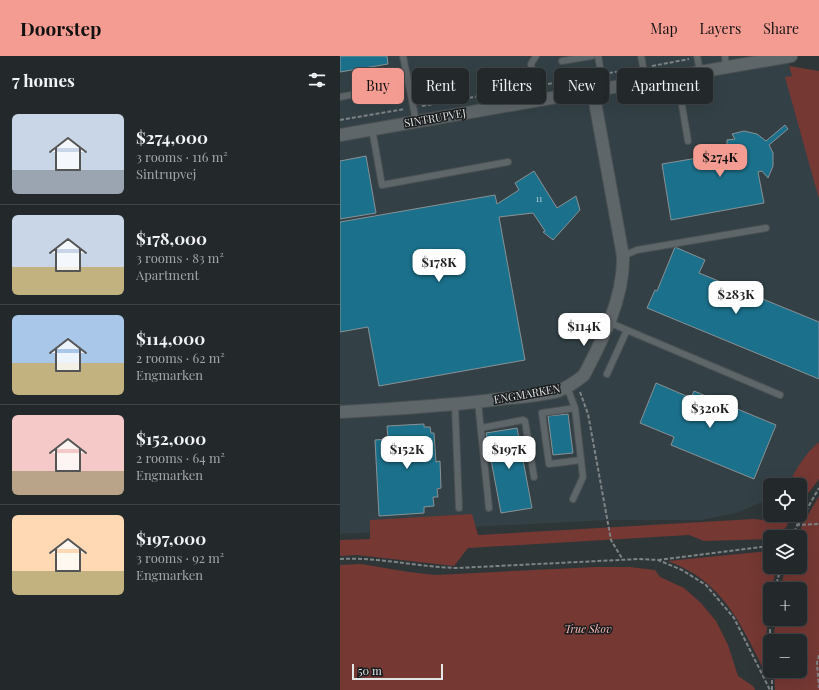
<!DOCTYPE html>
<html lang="en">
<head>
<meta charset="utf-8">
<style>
  body { margin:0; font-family:"Playfair Display",serif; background:#2f3436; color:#f1f3f6; height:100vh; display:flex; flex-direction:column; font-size:15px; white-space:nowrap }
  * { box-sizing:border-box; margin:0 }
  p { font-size:13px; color:#a3a6a8 }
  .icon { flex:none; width:22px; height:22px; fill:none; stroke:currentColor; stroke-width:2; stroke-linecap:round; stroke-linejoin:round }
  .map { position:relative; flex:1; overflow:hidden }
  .panel { display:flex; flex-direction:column; background:#23282a; width:340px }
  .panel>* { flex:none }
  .banner { position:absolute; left:12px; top:12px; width:380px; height:36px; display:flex; gap:8px }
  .tools { position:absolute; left:423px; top:422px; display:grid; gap:8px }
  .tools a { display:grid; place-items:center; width:44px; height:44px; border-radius:6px; background:#23282a; box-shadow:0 4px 16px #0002,0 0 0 1px #404447; font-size:20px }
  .scale { position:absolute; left:12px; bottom:10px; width:91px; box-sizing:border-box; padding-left:4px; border:2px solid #e2e6e7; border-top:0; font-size:11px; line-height:14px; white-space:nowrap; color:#e2e6e7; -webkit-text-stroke:3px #1a1c1e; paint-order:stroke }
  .price { position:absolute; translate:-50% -34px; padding:0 9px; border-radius:8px; background:#fff; color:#222; font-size:13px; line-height:26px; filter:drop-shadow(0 1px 2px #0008) }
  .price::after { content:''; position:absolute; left:50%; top:24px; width:12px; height:9px; margin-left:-6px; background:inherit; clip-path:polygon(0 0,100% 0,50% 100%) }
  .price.selected { background:#f59c92; color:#111 }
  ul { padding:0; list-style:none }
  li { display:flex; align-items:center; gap:12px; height:100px; padding:0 12px }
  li+li { border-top:1px solid #404447 }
  li span { display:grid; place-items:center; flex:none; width:112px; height:80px; border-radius:6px; color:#555 }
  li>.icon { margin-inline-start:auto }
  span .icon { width:48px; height:48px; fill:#fffc; stroke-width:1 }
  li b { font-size:17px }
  h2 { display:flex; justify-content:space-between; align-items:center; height:48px; padding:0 12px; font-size:17px }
  .chip { padding:0 14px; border-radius:6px; background:#23282a; box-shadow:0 4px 16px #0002,0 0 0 1px #404447; font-size:14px; line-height:36px }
  .chip.selected { background:#f59c92; color:#111 }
  header { display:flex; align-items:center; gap:24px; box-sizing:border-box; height:56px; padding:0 20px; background:#f59c92; color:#111 }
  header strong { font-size:19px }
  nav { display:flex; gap:22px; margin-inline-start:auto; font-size:14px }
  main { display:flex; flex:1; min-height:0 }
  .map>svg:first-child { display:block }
  .built { fill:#334146 }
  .green { fill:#753833 }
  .building { fill:#1b718c; stroke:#899194 }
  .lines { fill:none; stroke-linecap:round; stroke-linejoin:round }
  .service-casing { stroke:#4c5153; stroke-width:8 }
  .minor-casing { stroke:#4c5153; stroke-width:14 }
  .path { stroke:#7e8486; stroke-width:2; stroke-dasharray:4 2; stroke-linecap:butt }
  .service { stroke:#5f6669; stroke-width:6 }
  .minor { stroke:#5f6669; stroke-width:12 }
  .labels { text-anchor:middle; stroke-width:3; stroke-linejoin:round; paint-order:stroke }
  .number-label { font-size:9px; fill:#b0c9d0 }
  .street-label { font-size:11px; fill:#e2e6e7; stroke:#1a1c1e }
  .park-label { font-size:11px; font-style:italic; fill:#f9bdb6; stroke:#1a1c1e }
</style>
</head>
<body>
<header>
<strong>Doorstep</strong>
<nav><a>Map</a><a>Layers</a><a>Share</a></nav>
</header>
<main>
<section class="panel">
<h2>7 homes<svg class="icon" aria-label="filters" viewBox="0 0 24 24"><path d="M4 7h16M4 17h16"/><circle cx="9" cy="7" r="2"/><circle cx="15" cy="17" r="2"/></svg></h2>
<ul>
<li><span style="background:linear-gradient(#c9d6e8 70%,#9aa5b1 0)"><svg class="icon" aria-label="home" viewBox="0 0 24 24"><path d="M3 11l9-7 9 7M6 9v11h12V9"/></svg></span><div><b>$274,000</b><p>3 rooms · 116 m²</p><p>Sintrupvej</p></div></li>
<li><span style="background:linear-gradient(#c9d6e8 65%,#c2b280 0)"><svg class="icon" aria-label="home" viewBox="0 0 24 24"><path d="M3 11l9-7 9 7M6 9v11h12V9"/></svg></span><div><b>$178,000</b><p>3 rooms · 83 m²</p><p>Apartment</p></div></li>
<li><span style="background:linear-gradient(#a9c7e8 60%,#c2b280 0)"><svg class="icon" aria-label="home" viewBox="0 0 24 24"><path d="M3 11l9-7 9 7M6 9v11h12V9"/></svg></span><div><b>$114,000</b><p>2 rooms · 62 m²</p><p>Engmarken</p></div></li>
<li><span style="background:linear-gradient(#f6c9c9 70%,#b9a48a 0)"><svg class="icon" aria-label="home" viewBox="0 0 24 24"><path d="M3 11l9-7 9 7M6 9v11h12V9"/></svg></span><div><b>$152,000</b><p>2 rooms · 64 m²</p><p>Engmarken</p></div></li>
<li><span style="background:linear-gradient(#ffd9b3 70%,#c2b280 0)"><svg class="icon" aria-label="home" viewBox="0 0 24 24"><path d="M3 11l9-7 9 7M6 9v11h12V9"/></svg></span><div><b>$197,000</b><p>3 rooms · 92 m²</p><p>Engmarken</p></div></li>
</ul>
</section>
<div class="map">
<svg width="479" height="634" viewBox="0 0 479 634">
  <rect width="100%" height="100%" fill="#2f3638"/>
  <path class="built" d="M0,0h448l-1,1 32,135v262l-30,31h-19v13l-3,2 -31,13 -35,7h-95l-266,14z"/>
  <path class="green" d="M449,10l30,5v128l-34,-122 7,-1z
    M479,386v37l-16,21 -3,7v-22h-12c8,-15 17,-32 31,-43z
    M479,440v194h-44l-1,-19h26v-30h-27l3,-22h24v-30h-20l6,-22h14v-30h-2l4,-12z
    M132,458l6,21 276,-16 34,3 -1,4 -10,11h-7v2l-66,2 -15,-6 -221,13 -14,18 -97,-11 -17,1v-16l30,-1v-19z
    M430,495v16h7l-6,22h-1l-4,51 2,38c-26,-51 -43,-96 -100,-117z
    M21,508l48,8 26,3 161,-8h34l25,3 5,7 24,11 17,15 15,18 12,24 10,31 15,10 2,4h-415v-125z"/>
  <path class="building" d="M0,0h47l1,8 -48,8z
    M167,21l1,6 -21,4 -1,-7z
    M445,69l3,4 -19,16 4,8v13l-5,12 -6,-7 -4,1 6,31 -93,17 -9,-56 65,-11v-13l8,-1 -3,-5 12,-3 13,3 9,7z
    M26,100l10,57 -36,6v-58z
    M194,115l23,37 19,-12 4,14 -27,30 -10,-8 2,-1 -12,-18 -34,4 26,143 -146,26 -11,-59 -28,5v-110l155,-27 2,9 22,-14 -4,-7z
    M335,191l30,13 -6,13 120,49v57l-172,-71 8,-18 2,1z
    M316,327l35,15 3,-7 82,34 -22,54 -83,-34 3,-8 -34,-14z
    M228,358l5,39 -20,2 -5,-39z
    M84,368v3h6l1,6h3l2,29 4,-1 1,27 -4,1 1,8h-5l1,9 -10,1v6l-45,3 -4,-76 13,-1 -1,-13z
    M177,372l15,80 -31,5 -15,-80z"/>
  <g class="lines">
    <defs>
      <path id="service" d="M63,0l13,65
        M258,0l6,33
        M301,0l5,26
        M357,0l3,16
        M385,0l1,12
        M222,5l30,-5
        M337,20l11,65
        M0,41l36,-7
        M196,45l-5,-37 5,-8
        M32,73l10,56 126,-23
        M283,200l14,-6 129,-22
        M268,266l172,73
        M267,318l20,-44
        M227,331l8,21 8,69 -10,22
        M138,346l11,106
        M115,349l4,103
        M235,352l-33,5 7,51 32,-4
        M141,372l42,-8 2,1 9,56"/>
      <path id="minor" d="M0,79l451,-79
        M0,356c54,-3 107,-6 161,-13 18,-2 39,-3 57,-8 10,-4 18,-9 26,-16 19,-36 40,-77 39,-119l-30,-165"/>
    </defs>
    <use href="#service" class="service-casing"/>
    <use href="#minor" class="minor-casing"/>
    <path class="path" d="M312,10l37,-7
      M269,17l25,-4
      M202,29l51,-9
      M82,50l104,-18
      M0,64l65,-11
      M240,336l8,22 23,126 12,20
      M456,469l23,-1
      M451,481l28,-49
      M0,503c39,-2 78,8 117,9l182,-9 19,1 24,10 24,15 28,33 36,72
      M318,504l112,-14
      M435,533l6,-22
      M430,595v-32
      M479,599l-2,8 2,25
      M432,634v-19"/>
    <use href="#service" class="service"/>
    <use href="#minor" class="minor"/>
  </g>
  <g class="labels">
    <g class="number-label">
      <text x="199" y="146">11</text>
    </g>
    <g class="street-label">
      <text transform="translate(95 62) rotate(-10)" y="4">SINTRUPVEJ</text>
      <text transform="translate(187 338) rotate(-10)" y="4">ENGMARKEN</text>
    </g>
    <g class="park-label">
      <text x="248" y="577">True Skov</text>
    </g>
  </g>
</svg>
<div class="tools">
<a><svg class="icon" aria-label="locate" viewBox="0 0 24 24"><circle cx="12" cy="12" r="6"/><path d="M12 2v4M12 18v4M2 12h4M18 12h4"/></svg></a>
<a><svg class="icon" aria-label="layers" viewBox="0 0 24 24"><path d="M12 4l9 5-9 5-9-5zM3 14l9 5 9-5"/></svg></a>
<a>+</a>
<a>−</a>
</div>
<div class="scale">50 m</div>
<b class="price selected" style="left:380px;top:122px">$274K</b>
<b class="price" style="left:99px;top:227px">$178K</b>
<b class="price" style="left:396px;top:259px">$283K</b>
<b class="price" style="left:244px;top:291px">$114K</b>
<b class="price" style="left:370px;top:373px">$320K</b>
<b class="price" style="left:67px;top:414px">$152K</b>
<b class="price" style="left:169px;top:414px">$197K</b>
<div class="banner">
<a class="chip selected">Buy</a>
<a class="chip">Rent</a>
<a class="chip">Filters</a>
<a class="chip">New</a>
<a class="chip">Apartment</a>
</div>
</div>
</main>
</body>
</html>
